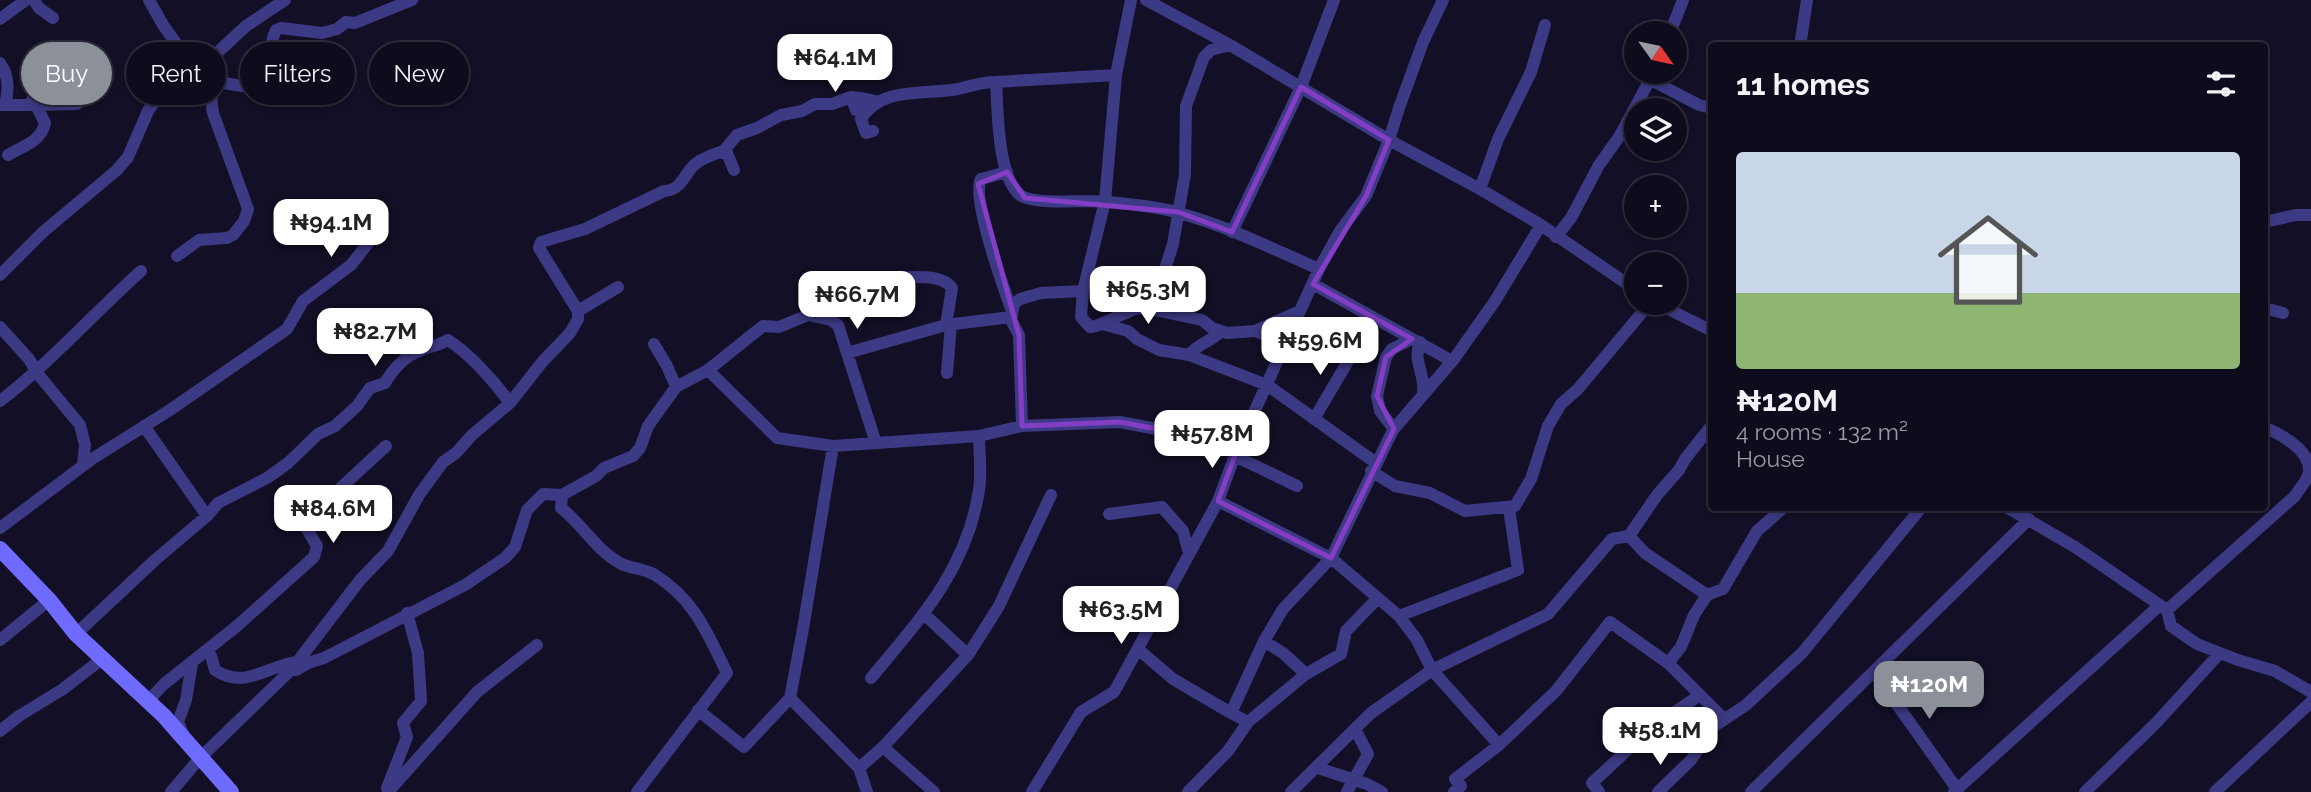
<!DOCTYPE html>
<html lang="en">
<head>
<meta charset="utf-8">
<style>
  body { margin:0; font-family:Raleway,sans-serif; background:#171425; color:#f1f3f6; height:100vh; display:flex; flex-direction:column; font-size:26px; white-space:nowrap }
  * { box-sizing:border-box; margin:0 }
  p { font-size:23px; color:#9b9ba3 }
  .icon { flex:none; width:38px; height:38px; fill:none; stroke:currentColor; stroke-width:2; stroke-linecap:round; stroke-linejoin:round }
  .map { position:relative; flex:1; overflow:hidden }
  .sheet { position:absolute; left:1708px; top:42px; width:560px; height:469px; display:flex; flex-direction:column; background:#0e0b1c; border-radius:7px; box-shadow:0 4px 10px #0003,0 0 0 2px #2e2b3b }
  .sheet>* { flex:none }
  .hud { position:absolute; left:21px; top:42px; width:665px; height:63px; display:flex; gap:14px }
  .needle { width:46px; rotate:123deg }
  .buttons { position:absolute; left:1624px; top:21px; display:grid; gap:14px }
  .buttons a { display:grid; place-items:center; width:63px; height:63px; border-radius:50%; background:#0e0b1c; box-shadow:0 4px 10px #0003,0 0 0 2px #2e2b3b; font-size:35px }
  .price { position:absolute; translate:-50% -60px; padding:0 16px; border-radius:14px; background:#fff; color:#222; font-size:23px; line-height:46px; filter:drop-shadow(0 2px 4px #0008) }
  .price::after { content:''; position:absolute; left:50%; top:42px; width:21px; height:16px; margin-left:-10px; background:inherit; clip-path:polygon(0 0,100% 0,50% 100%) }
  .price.on { background:#8c9099; color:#fff }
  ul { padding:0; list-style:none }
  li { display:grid; align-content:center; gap:14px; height:371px; padding:0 28px }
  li+li { border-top:2px solid #2e2b3b }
  li span { display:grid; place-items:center; height:217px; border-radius:7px; color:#555 }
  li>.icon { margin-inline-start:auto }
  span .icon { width:126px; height:126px; fill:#fffc; stroke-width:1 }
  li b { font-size:30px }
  h2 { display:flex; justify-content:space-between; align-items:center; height:84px; padding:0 28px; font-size:30px }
  .tag { padding:0 24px; border-radius:32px; background:#0e0b1c; box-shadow:0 4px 10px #0003,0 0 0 2px #2e2b3b; font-size:24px; line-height:63px }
  .tag.on { background:#8c9099; color:#fff }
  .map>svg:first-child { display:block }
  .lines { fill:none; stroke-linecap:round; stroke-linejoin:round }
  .street { stroke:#3d3a85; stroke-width:12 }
  .secondary { stroke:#6f6bff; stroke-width:16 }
  .marked { fill:none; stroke:#843dc5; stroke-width:5; stroke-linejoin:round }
</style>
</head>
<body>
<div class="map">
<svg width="2311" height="792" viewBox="0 0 2311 792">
  <rect width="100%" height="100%" fill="#130f26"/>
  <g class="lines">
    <path class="street" d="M34,0l5,8 14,10
      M149,0l14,25 31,43 30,15 30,5c24,-19 10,-34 22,-58l5,-2 41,5 15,-4 9,-7 9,1 57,-23
      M1131,0l-15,75 -11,126 -22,90 -2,26 9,10 6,-1 39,-17 10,-1 57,12 10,8 15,5 28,-2 45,-20
      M1146,0l84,45 159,95 91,49 61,36 95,65
      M0,19l26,-19
      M1670,33l13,-33
      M1800,46l7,-46
      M0,63c9,12 9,27 5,42
      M1116,75l-120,7c2,28 1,94 24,113 14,11 70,4 90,7 23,3 47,4 69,11 48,13 94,36 140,56
      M1651,80l48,25 13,3
      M0,105h36l9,18c-4,19 -22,23 -37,32
      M30,105l13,-31 17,-21
      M36,105l41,-1
      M868,110h-12l-5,-13c5,0 22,3 26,5
      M873,131l-7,2 -5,-14c20,-33 64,-24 97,-30 13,-3 23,-7 38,-7
      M734,170l-7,-17h-5l15,-18 20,-7 24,-13 21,-4 13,-7h17l19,-7
      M1007,172l-26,7c-10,18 23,110 31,132
      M1480,189l18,-50 33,-67 14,-47
      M2264,222l32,-7h15
      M1232,232l69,-145 33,-87
      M1556,237l15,-19 28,-53 20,-28 35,-65
      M177,256l22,-16 28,-2 6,-3 11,-14 4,-12 -35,-96c-3,-13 0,-24 -2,-36
      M0,275l43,-43 74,-62 11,-13 20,-46 19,-27 13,-11 24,-8 42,-39 39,-26
      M889,278c19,0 51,-6 63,10l-6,37
      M1313,284l139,77
      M1656,303l56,28
      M1145,308l20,-39 8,-25 12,-70 1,-68 18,-49 7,-7 19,-5
      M2264,308l19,5
      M578,311l40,-24
      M1102,324l26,7 9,8 22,11 30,5
      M0,327l29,32 8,14 43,52 5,20 -2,20
      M1221,331c-8,10 -23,12 -32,24l78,30 109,78
      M1255,331l31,12
      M1420,342c-8,19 6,33 3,51
      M654,344l13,22 9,21
      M847,353l99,-28 65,-8
      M708,370l55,-44 16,1 29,-12 23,5 7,5 38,118
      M947,373l4,-49
      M0,401c51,-39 93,-87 141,-130
      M1314,419l40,-68
      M144,426l63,90
      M1022,426l-3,-91 -8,-15 3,-16 6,-5 21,-6 42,-2
      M1394,429l-14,-18 -3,-15 9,-39 6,-8 20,-10
      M833,446l-30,183 -13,69 69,70 24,-21 85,-92 -44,-41
      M1235,456l62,30
      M1371,471l24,15 35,7 35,18 50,-5 16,-27 17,-53 13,-22 17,-15 72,-86
      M562,495l-1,13c21,16 35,42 59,55 10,6 24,5 35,12 40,25 52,58 72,98l-90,119
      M1218,501l113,57 68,58 18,24 15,30 67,75
      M2008,508l67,39 92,63 4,16 26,18 41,16 37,11 36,21
      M1109,514l53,-7 21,24 6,22
      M0,528l92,-69 78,-49 117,-81 16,-28 48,-36 25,-32
      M1629,536l16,17 62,42
      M2167,610l128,-114c4,-7 13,-16 14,-24 2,-22 -29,-38 -45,-45
      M1399,616l119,-46 -9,-62
      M76,634l79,-74 52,-44 11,-13 49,-25 21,-15 30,-29 17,-8 22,-20 13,-18 15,-5c7,-12 18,-25 32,-31 10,-5 21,-6 31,-12 22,14 47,42 62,63
      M0,640l49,-40
      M1139,650l34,29 58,34
      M206,651l5,5 4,14c30,20 51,-4 82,-8
      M968,655l31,-49 52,-111
      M1668,663l13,-16 13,-32 13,-20 16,-6 34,-58 26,-23
      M292,669l68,-89 28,-29 31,-56 24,-33 13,-9 16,-18 38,-32 33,-42 27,-28 8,-14v-8l-39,-63 2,-6 44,-13 79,-38c17,-1 19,-14 29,-25 8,-8 20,-11 30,-15
      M1874,672l83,117
      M1306,674l35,-20 5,-23 32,-33
      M871,678c49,-59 96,-109 108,-188 3,-18 0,-37 0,-54
      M148,701l16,-17 73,-58 77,-69 3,-11 -12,-20 2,-7 79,-73
      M698,710l46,37 46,-49
      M1248,722l-17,-9 33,-72 19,-32 48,-51 62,-128 61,-71 41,-58 46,-76
      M0,731l19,-15 44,-27 39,-30
      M184,736l-6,-14 8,-22 6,-37
      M883,747l51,45
      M859,768l8,24
      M1318,768l49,16 15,8
      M387,788l20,-51 -4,-14 18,-22 -3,-48 -11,-40
      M171,792l29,-34 92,-89 4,1 12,-7 16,-5 141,-73 40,-27 10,-11 12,-37 16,-16 19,1 34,-19 8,-8 29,-12 7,-8 8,-22 28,-39 32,-17 69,68 56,8 146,-10 43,-10 98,-4 63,12 30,16h24
      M388,792l89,-100 60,-47
      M1032,792l49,-80 33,-20 4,-7 100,-184 19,-51 82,-181 21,-38 26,-35 23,-56 10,-32 24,-66 20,-42
      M1188,792l40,-41 20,-29 58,-48 -23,-21 -19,-12
      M1291,792l80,-79 61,-43 116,-56 64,-75 17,-3 28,-41 22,-25 6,-11 27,-34
      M1347,792l21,-38 -13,-25
      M1454,792l7,-6 -6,-7 44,-34 57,-54 54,-69 58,41 56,56
      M1599,792l-7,-9 58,-54 50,-34
      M1658,792l33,-32 22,-33 33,-22 56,-52 119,-145
      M1751,792l278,-273
      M1954,792l206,-187
      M2085,792l71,-69 64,-70
      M2215,792l96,-90"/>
    <path class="secondary" d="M0,549l49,51 27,34 88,82 67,76"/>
  </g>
  <path class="marked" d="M1301,87l88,53 -23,56 -53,88 99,55 -26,18 -9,39 17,33 -63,129 -113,-57 19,-51h-24l-30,-16 -63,-12 -98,4 -3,-91 -41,-151 29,-12 18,26 153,14 54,20z"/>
</svg>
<div class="buttons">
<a><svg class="needle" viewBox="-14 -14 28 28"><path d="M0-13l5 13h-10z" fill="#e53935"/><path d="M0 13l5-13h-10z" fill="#9b9ba3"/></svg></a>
<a><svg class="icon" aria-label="layers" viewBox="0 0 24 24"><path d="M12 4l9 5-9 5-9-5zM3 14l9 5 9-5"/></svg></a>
<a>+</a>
<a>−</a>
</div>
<b class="price" style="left:835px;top:94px">₦64.1M</b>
<b class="price" style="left:331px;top:259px">₦94.1M</b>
<b class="price" style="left:1148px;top:326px">₦65.3M</b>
<b class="price" style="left:857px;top:331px">₦66.7M</b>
<b class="price" style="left:375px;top:368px">₦82.7M</b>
<b class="price" style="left:1320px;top:377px">₦59.6M</b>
<b class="price" style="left:1212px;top:470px">₦57.8M</b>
<b class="price" style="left:333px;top:545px">₦84.6M</b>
<b class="price" style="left:1121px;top:646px">₦63.5M</b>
<b class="price on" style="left:1929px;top:721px">₦120M</b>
<b class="price" style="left:1660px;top:767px">₦58.1M</b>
<div class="hud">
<a class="tag on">Buy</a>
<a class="tag">Rent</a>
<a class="tag">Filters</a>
<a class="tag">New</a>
</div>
<section class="sheet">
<h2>11 homes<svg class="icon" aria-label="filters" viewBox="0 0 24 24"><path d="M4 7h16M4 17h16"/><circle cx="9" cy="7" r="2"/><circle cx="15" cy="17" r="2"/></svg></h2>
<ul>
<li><span style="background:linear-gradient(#c9d6e8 65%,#8fb573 0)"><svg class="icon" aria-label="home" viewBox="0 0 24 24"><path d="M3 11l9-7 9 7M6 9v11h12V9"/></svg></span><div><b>₦120M</b><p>4 rooms · 132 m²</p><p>House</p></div></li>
</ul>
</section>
</div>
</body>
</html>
